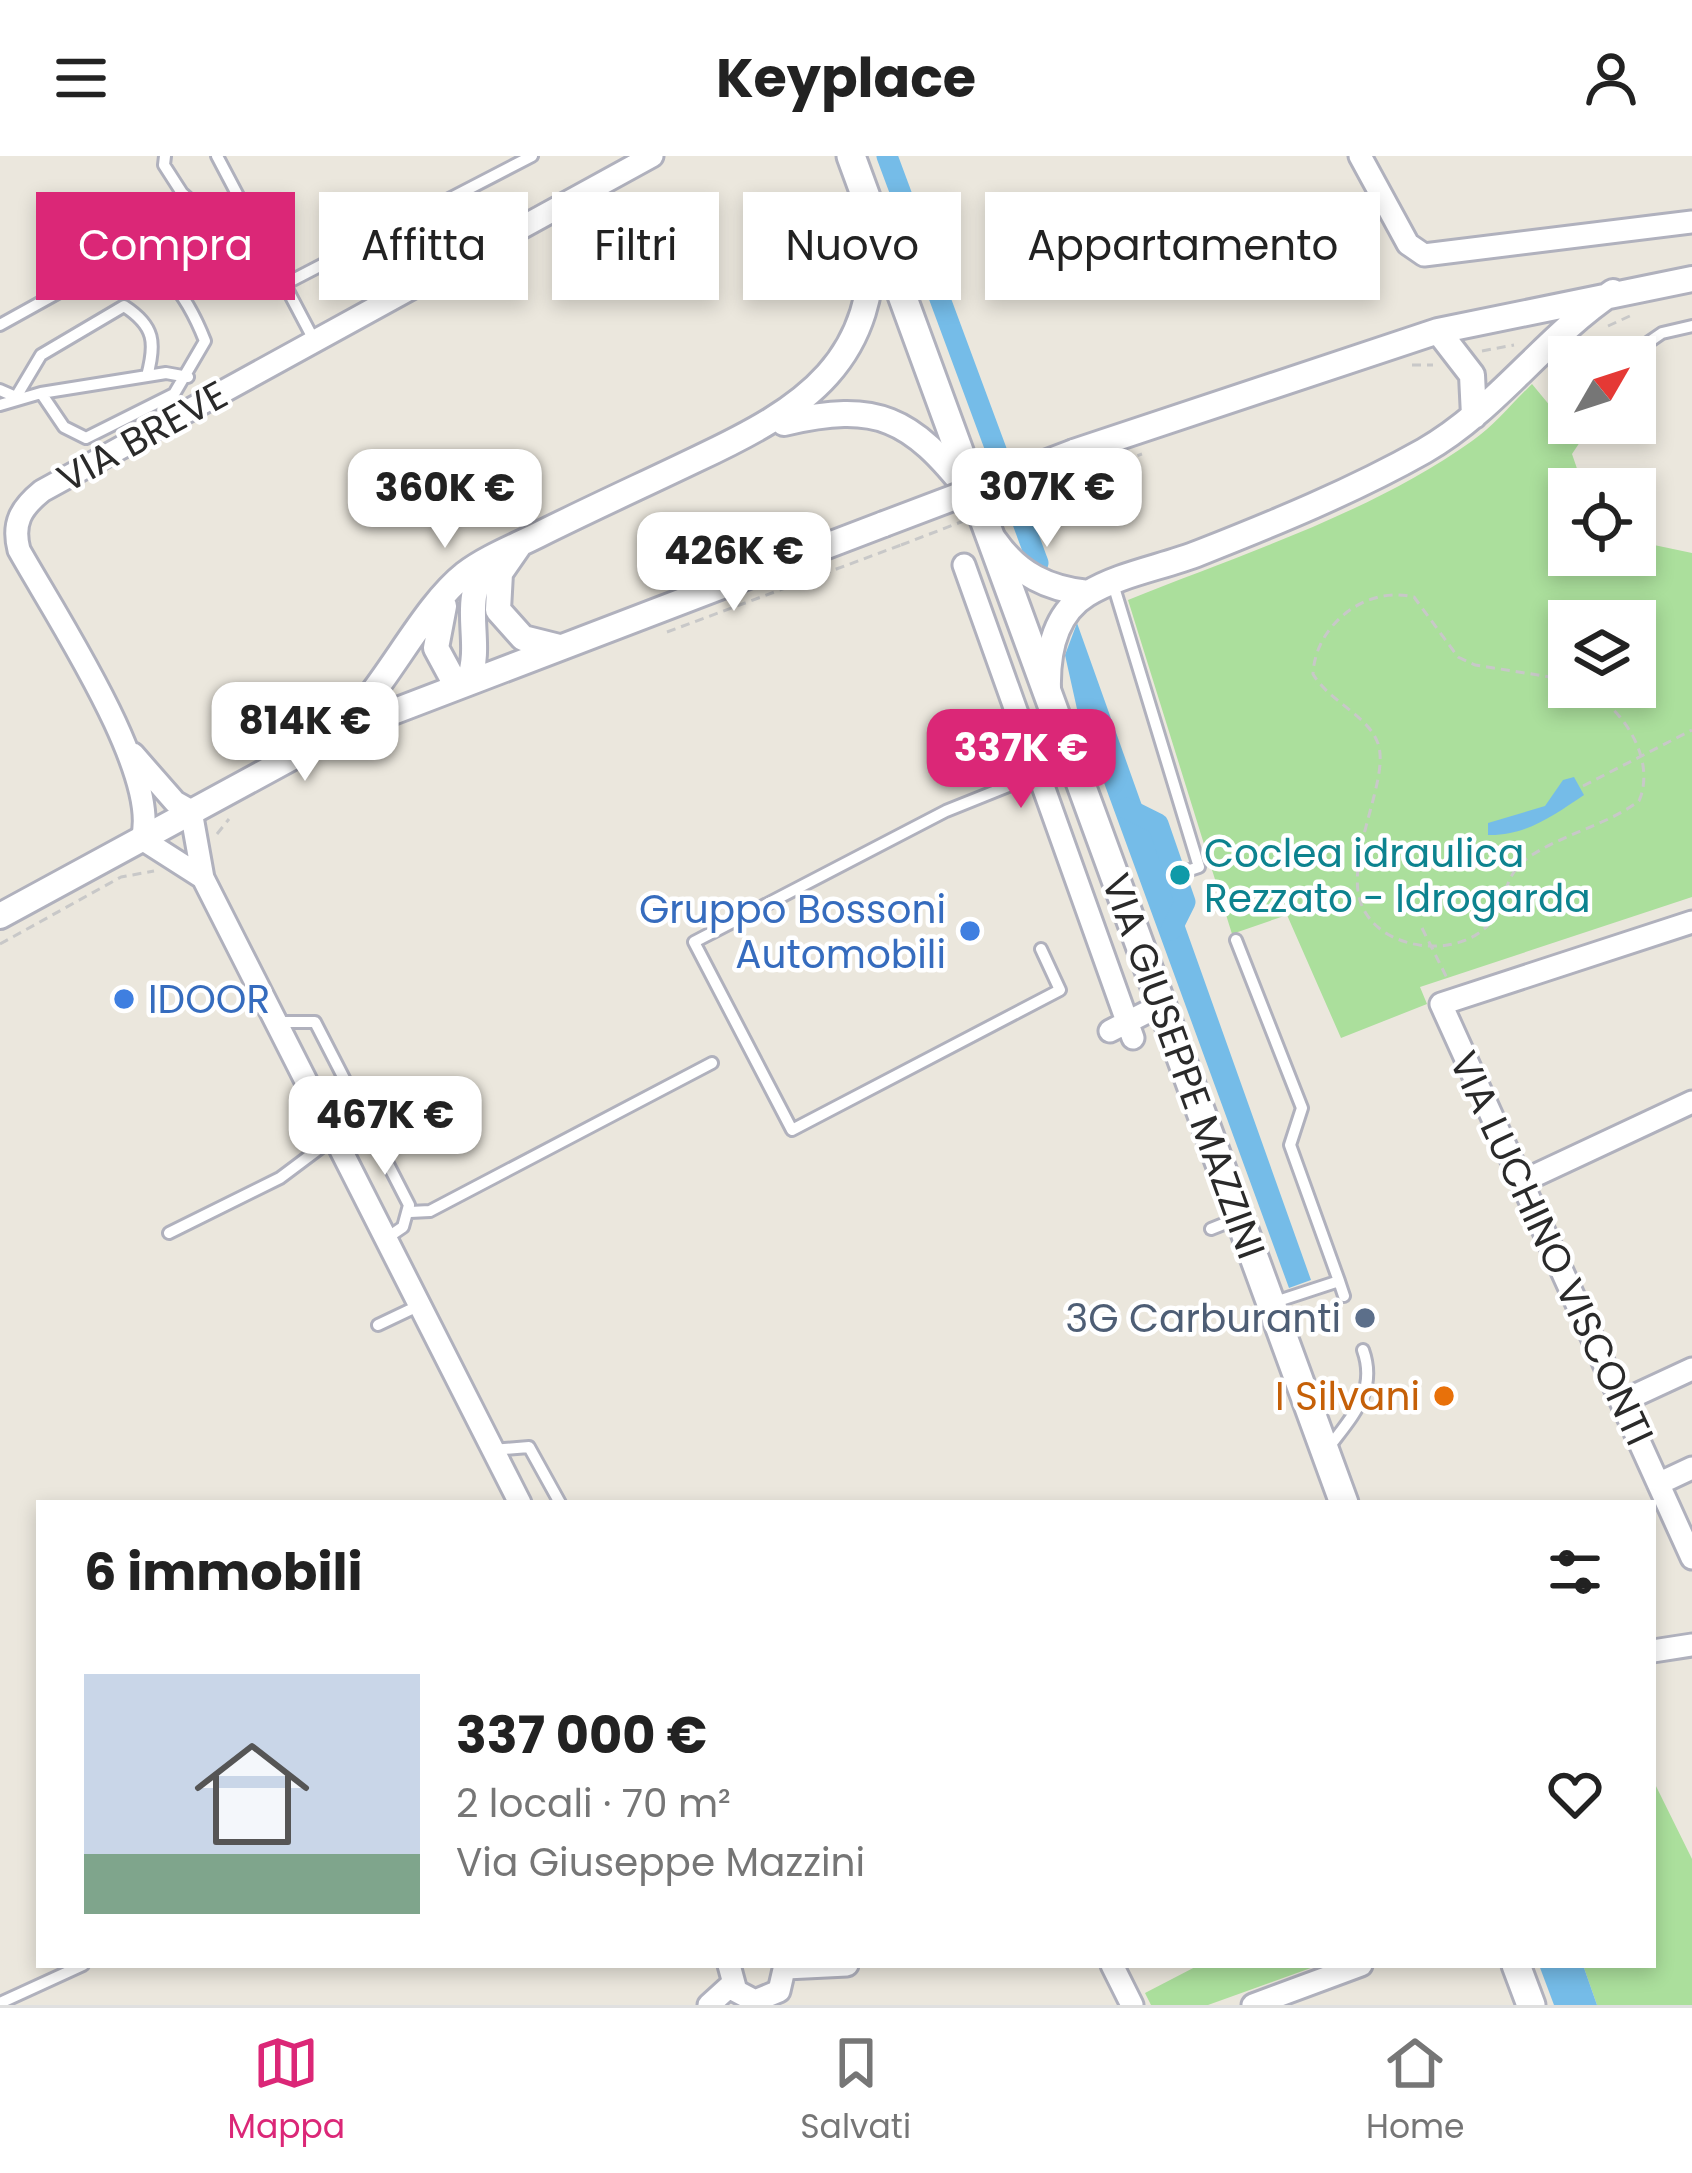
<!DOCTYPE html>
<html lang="it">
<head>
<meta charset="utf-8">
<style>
  body { margin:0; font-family:Poppins,sans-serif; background:#f6f6f6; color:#222; height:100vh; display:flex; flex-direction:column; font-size:45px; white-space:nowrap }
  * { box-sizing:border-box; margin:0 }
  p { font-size:39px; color:#767676 }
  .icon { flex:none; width:66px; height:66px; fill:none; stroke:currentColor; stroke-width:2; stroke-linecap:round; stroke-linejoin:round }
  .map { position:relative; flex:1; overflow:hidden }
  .drawer { position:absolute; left:36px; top:1344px; width:1620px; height:468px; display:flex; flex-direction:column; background:#fff; border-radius:0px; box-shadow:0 6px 18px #0003 }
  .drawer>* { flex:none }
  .banner { position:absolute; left:36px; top:36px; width:1620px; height:108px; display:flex; gap:24px }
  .needle { width:78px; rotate:51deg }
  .controls { position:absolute; left:1548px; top:180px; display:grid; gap:24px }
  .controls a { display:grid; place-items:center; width:108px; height:108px; border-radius:0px; background:#fff; box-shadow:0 6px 18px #0003; font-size:60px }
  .price { position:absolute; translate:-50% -102px; padding:0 27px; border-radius:24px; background:#fff; color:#222; font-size:39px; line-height:78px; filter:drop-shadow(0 3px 6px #0008) }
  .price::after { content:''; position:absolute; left:50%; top:72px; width:36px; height:27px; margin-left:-18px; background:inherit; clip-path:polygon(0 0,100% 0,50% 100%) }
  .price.current { background:#db2777; color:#fff }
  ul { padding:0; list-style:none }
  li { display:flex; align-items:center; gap:36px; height:300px; padding:0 48px }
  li+li { border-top:3px solid #e0e0e0 }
  li span { display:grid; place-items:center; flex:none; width:336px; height:240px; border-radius:0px; color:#555 }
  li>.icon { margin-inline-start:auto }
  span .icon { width:144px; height:144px; fill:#fffc; stroke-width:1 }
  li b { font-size:51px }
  h2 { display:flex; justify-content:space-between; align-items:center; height:144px; padding:0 48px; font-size:51px }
  .chip { padding:0 42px; border-radius:0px; background:#fff; box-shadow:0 6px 18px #0003; font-size:42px; line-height:108px }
  .chip.current { background:#db2777; color:#fff }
  header { display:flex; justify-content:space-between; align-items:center; height:156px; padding:0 48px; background:#fff; font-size:54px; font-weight:700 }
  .tab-bar { display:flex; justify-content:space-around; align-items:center; height:168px; border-top:3px solid #e0e0e0; background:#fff; font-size:33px; color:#767676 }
  .tab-bar a { display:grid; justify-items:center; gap:6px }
  .tab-bar .current { color:#db2777 }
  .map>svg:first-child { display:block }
  .green { fill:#abdf9c; fill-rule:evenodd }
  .water { fill:#75bce8 }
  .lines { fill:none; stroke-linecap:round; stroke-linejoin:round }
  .canal { stroke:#75bce8; stroke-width:21 }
  .service-casing { stroke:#b0b1bd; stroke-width:16 }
  .minor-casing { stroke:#b0b1bd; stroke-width:27 }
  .tertiary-casing { stroke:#b0b1bd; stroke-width:30 }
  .secondary-casing { stroke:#b0b1bd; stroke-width:33 }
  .path { stroke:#c8c8c8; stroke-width:3; stroke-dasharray:9 6; stroke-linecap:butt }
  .service { stroke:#fff; stroke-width:10 }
  .minor { stroke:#fff; stroke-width:21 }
  .tertiary { stroke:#fff; stroke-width:24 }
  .secondary { stroke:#fff; stroke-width:27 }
  .tertiary-bridge-casing { stroke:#b0b1bd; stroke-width:30; stroke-linecap:butt }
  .path-bridge { stroke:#c8c8c8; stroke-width:3; stroke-dasharray:9 6; stroke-linecap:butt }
  .tertiary-bridge { stroke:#fff; stroke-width:24 }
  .culture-dot { fill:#0f9aa8; stroke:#fff; stroke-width:4.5 }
  .shop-dot { fill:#3f7fe0; stroke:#fff; stroke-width:4.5 }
  .service-dot { fill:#5c6f8a; stroke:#fff; stroke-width:4.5 }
  .food-dot { fill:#e8710a; stroke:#fff; stroke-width:4.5 }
  .labels { text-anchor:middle; stroke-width:9; stroke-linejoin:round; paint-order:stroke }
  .street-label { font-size:39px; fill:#2a2a2a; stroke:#fff }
  .culture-label { font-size:39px; fill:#0d838f; stroke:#fff; text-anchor:start }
  .shop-label { font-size:39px; fill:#366cbe; stroke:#fff; text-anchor:end }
  .service-label { font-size:39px; fill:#4e5e75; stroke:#fff; text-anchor:end }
  .food-label { font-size:39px; fill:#c56008; stroke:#fff; text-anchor:end }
</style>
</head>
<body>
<header><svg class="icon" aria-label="menu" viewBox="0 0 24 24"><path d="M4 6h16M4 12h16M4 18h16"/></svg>Keyplace<svg class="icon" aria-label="person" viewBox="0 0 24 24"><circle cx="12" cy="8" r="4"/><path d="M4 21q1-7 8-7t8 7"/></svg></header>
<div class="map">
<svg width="1692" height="1849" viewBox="0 0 1692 1849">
  <rect width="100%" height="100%" fill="#ebe7dd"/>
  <path class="green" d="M1532,228l48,58 -8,12 12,35h-15v66h66v-14l57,12v344l-272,90 7,17 -86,34 -54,-123 -55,19 -104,-334c114,-46 243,-87 344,-159 22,-15 40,-38 60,-57zM1569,465h66v66h-66z
    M1653,1624l39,79v146h-95l-14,-40h70z
    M1199,1809h120l-111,40h-57l-6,-12z"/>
  <path class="water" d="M1077,467l234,657 -22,8 -212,-579 -12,-54z
    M1574,621l10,18c-30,20 -58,41 -96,40v-12l57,-17 18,-26z
    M1539,1809h44l14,40h-43z"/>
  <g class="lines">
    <path class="canal" d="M887,0l151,407
      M1126,652l32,16 27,78 -14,28"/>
    <defs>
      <path id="service" d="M165,0l-1,9 18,28 103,91 247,-128
        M217,0l98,186
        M0,169l119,-66c45,-3 71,44 86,82l-31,53 -88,44 -22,-11 -23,-34 -41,12
        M1627,201l35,-24 30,-7
        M0,234l16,7 25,-42 83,-49c31,20 32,37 23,70
        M41,237l125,-20 22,4
        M1566,243l3,-2
        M1113,428l86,283 -12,4
        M1038,618l-92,37 -252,131 98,188 268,-140 -19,-41
        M1236,784l66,168 -12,37 49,136
        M277,866h38l94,183 -6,22 -19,13
        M410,1056l20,-1 282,-148
        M1211,1073l25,-10
        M169,1077l111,-55 52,-39
        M1272,1147l67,-22 5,15
        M378,1169l40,-19
        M492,1294l37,-3 31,56
        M1327,1294c24,-33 51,-58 36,-100
        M0,1847l83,-38"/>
      <path id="minor" d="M1360,0l48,88 16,11 268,-33
        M964,409l169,473
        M133,598l42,48 16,9 12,67 317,625
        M203,722l-61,-39c19,-66 -88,-226 -123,-289 -7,-27 2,-42 23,-59l610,-335
        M1692,766l-251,82 251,554
        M1110,875l51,-26
        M1521,1026l171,-80
        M1623,1245l69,-32
        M1660,1327l32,-15
        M1653,1495l39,-6
        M729,1809l7,26 19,10 24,-10 6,-26
        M1112,1809l20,40
        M786,1812l61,-3
        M709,1849l22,-20
        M1253,1849l108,-40"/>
      <path id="tertiary" d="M1438,175l34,44 2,41
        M784,267c93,-22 127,-5 185,69
        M1074,296l364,-121 254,-52
        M995,385c23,33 53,48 93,52
        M518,391l-18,26 -2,37 25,28 36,9
        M444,450l-8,42 20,37
        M469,524c15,-41 -11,-79 20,-117
        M1048,534c-1,-36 6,-76 39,-96 32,-20 77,-27 112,-41 76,-30 154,-62 225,-102 72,-41 120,-113 189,-159
        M346,568c43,-43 77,-117 119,-150 21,-16 49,-27 73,-39 52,-26 105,-50 157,-75 111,-52 184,-98 177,-234
        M0,760l335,-182 549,-210"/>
      <path id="secondary" d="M851,0l493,1347
        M1516,1809l15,40"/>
    </defs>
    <use href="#service" class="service-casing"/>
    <use href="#minor" class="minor-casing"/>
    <use href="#tertiary" class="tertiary-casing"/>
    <use href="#secondary" class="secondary-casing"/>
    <path class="path" d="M1608,170l24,-11
      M1482,195l32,-6
      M1412,209h21
      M1081,320l61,-22
      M667,476l234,-87
      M1569,524l-94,-15 -17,-8 -44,-60c-49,-12 -99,29 -101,77 16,28 59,43 66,73 8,34 -27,97 -21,145 8,54 88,70 126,37 23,-19 17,-51 41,-69 35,-26 79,-33 114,-59 18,-42 -17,-95 -56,-114
      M1583,630l109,-56
      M217,678l12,-15
      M1422,772l26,52
      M0,788l121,-67 33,-6"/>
    <use href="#service" class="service"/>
    <use href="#minor" class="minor"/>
    <use href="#tertiary" class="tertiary"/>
    <use href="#secondary" class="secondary"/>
    <defs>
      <path id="tertiary-bridge" d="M884,368l190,-72"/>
    </defs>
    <use href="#tertiary-bridge" class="tertiary-bridge-casing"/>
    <path class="path-bridge" d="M901,389l180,-69"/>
    <use href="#tertiary-bridge" class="tertiary-bridge"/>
  </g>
  <circle class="culture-dot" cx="1180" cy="719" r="12"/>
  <g class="shop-dot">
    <circle cx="970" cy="775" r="12"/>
    <circle cx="124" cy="843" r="12"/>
  </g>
  <circle class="service-dot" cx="1365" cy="1162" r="12"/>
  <circle class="food-dot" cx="1444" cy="1240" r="12"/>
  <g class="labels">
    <g class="street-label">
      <text transform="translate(142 280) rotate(-29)" y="14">VIA BREVE</text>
      <text transform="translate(1184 910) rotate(70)" y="14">VIA GIUSEPPE MAZZINI</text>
      <text transform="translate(1552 1092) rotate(65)" y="14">VIA LUCHINO VISCONTI</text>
    </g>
    <g class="culture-label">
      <text x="1204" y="711">Coclea idraulica<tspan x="1204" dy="45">Rezzato - Idrogarda</tspan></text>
    </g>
    <g class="shop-label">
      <text x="946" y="767">Gruppo Bossoni<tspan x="946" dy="45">Automobili</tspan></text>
      <text x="148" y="857" text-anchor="start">IDOOR</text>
    </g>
    <g class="service-label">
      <text x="1341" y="1176">3G Carburanti</text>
    </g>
    <g class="food-label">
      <text x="1420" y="1254">I Silvani</text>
    </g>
  </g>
</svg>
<div class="controls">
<a><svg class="needle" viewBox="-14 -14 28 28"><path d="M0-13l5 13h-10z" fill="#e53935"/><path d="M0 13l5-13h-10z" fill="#767676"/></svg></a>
<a><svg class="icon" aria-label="locate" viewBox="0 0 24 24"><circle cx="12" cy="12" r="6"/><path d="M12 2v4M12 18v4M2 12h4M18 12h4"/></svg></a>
<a><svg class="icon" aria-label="layers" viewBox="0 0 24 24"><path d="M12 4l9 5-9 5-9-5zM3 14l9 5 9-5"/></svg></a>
</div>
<b class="price" style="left:1047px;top:394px">307K €</b>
<b class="price" style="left:445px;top:395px">360K €</b>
<b class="price" style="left:734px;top:458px">426K €</b>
<b class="price" style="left:305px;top:628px">814K €</b>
<b class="price current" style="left:1021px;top:655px">337K €</b>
<b class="price" style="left:385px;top:1022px">467K €</b>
<div class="banner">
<a class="chip current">Compra</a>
<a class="chip">Affitta</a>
<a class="chip">Filtri</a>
<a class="chip">Nuovo</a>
<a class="chip">Appartamento</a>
</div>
<section class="drawer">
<h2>6 immobili<svg class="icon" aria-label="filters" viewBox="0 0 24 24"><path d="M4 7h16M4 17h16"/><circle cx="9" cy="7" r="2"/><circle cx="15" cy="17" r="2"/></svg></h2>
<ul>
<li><span style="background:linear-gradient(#c9d6e8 75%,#7fa58c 0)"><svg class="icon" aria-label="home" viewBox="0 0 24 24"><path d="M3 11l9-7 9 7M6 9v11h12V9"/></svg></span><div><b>337 000 €</b><p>2 locali · 70 m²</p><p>Via Giuseppe Mazzini</p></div><svg class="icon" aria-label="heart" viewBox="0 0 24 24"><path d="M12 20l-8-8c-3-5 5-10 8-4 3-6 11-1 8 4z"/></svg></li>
</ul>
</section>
</div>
<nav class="tab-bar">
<a class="current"><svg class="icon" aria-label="map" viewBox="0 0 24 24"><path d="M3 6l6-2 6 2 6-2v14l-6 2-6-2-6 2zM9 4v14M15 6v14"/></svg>Mappa</a>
<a><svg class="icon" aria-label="saved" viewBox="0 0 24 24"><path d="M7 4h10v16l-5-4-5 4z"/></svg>Salvati</a>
<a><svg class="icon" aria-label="home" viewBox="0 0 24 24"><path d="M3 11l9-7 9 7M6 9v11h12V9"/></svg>Home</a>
</nav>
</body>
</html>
